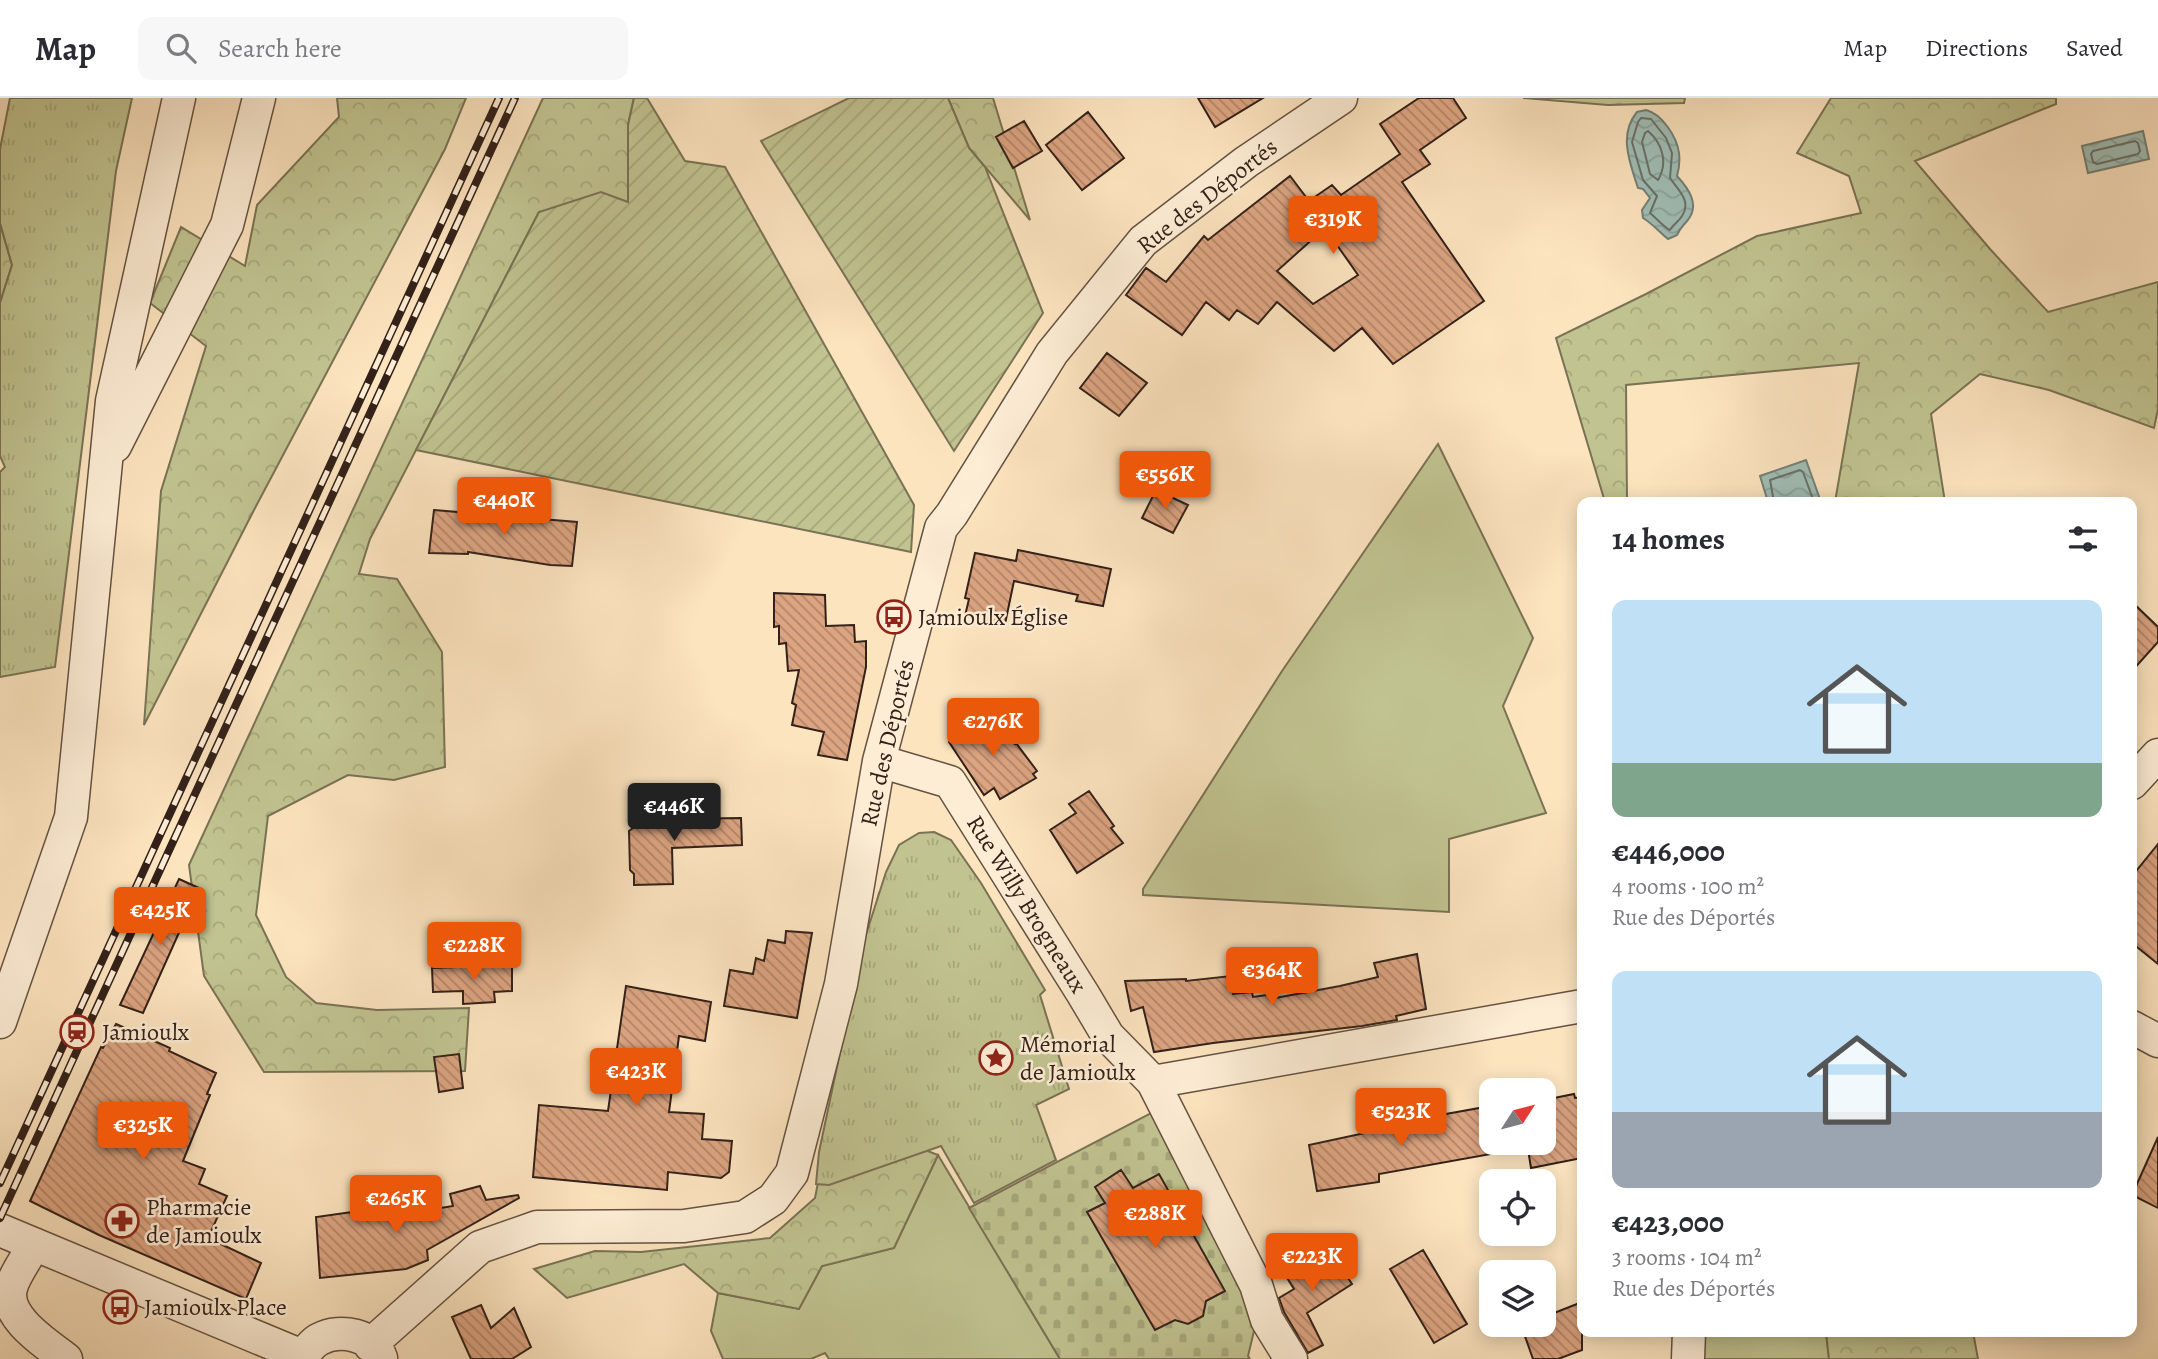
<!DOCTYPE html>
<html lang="en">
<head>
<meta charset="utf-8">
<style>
  body { margin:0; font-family:Alegreya,serif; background:#f7f7f7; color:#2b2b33; height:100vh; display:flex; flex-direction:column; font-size:26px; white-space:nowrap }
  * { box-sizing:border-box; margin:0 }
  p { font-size:23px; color:#7c7c81 }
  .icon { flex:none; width:38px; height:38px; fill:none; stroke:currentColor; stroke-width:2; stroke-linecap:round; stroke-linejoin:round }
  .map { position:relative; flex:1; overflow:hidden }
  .sheet { position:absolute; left:1577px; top:399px; width:560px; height:840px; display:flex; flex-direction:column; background:#fff; border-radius:14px; box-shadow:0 4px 18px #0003 }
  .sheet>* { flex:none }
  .needle { width:46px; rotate:54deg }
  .tools { position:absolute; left:1479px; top:980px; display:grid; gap:14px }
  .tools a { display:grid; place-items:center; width:77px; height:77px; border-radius:14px; background:#fff; box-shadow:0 4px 18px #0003; font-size:35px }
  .price { position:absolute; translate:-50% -60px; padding:0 16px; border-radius:7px; background:#ea580c; color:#fff; font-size:23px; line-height:46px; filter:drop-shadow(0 2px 4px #0008) }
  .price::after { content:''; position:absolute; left:50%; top:42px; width:21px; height:16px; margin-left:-10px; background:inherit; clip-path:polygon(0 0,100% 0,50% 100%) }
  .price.active { background:#222; color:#fff }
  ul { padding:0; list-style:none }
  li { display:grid; align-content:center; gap:14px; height:371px; padding:0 35px }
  li span { display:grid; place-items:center; height:217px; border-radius:14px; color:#555 }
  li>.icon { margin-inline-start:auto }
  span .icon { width:126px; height:126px; fill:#fffc; stroke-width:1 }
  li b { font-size:30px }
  h2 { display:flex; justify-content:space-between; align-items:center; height:84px; padding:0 35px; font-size:30px }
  header { display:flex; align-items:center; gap:42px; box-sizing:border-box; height:98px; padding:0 35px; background:#fff; border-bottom:2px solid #e1e1e2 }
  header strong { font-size:33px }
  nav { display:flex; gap:38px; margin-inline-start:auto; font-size:24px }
  .search { width:490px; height:63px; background:#f7f7f7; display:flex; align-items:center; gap:18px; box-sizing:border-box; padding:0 24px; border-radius:14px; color:#7c7c81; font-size:26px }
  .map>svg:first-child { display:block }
  .grass { fill:#c1c491; stroke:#7a7255; stroke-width:2 }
  .forest { fill:url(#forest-crowns); stroke:#7a7255; stroke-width:2 }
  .cemetery { fill:url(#cemetery-stones); stroke:#7a7255; stroke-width:2 }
  .park { fill:url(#park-tufts); stroke:#7a7255; stroke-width:2 }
  .garden { fill:url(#garden-furrows); stroke:#7a7255; stroke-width:2 }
  .water { fill:url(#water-waves); stroke:#747f77; stroke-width:2 }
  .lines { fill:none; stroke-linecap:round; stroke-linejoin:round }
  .shore { stroke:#6a7068; stroke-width:2 }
  .building { fill:url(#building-back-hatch); stroke:#332119; stroke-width:2; fill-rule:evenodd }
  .minor-casing { stroke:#655242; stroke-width:35 }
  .minor { stroke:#fdedd5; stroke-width:32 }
  .rail-casing { stroke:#332119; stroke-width:8 }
  .rail { stroke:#fdedd5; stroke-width:5; stroke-dasharray:16; stroke-linecap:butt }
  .labels { text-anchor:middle; stroke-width:5; stroke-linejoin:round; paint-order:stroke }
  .street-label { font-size:24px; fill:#332119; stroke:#fdedd5 }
  .poi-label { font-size:24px; fill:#332119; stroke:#fdedd5; text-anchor:start }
</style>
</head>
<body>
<header>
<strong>Map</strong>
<div class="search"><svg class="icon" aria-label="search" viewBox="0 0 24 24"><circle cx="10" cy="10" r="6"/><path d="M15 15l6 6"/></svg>Search here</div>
<nav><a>Map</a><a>Directions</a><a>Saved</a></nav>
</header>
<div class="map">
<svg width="2158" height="1261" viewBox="0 0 2158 1261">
  <defs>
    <pattern id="forest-crowns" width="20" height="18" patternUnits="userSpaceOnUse" patternTransform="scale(1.75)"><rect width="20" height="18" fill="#c1c491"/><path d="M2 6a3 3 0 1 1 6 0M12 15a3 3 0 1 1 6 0" fill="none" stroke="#a6a87c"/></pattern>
    <pattern id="cemetery-stones" width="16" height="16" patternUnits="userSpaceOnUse" patternTransform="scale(1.75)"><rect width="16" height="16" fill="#c1c491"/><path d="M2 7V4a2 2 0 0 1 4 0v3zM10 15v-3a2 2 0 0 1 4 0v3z" fill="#a6a87c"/></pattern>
    <pattern id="park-tufts" width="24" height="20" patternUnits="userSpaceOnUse" patternTransform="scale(1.75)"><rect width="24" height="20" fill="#c1c491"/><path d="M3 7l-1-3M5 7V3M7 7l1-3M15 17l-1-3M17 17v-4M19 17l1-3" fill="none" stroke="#a6a87c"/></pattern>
    <pattern id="garden-furrows" width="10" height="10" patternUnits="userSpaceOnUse" patternTransform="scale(1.75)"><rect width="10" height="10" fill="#c1c491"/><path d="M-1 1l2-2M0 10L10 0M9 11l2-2" fill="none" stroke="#a6a87c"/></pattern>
    <pattern id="water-waves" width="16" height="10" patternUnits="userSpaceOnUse" patternTransform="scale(1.75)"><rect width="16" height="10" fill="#a0beb6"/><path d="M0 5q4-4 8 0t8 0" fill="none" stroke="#8aa39c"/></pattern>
    <pattern id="building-back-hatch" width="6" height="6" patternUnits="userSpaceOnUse" patternTransform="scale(1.75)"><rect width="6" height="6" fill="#dca481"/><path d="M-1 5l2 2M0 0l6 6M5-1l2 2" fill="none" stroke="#b38569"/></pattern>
  </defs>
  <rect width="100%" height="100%" fill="#fce4bf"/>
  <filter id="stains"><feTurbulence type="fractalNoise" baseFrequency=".00286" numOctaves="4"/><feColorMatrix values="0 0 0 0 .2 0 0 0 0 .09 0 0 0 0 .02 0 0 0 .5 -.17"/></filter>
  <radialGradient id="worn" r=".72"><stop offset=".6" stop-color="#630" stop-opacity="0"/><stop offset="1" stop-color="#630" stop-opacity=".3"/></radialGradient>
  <path class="grass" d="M1438,346l95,194 -30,68 43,107 -97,26v73l-306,-17v-6l139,-218z
    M938,1057l122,204h-231l-4,-6 -14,6h-88l-12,-28 7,-38 81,16 23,-43 72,-18z
    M1696,1234h130l3,27h-135z"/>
  <path class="forest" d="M337,0h129l-21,51 -191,361 -110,215 17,-234 45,-145 -56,-43 31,-76 64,39 12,-61 82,-88z
    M543,0h91l-6,27v77l-89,10 -169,327 -11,35 38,5 45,73 3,115 -51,13 -46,-5 -80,41 -12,99 30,62 30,26 61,7 92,-2 -4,63 -201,1 -60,-96 -15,-111z
    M948,0h45l37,122 -61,-72z
    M1523,0h162l-1,5 -76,2z
    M1831,0h225v6l-141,57 75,88 58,63 110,-30v127l-4,19 -105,-38 -69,-16 -49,40 14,88h-110l24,-139 -233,22 1,117h-22l-49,-164 90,-44 111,-58 104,-23 -12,-37 -52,-23z
    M0,125l12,42 -12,38z
    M906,761l-42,267 74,29 -44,93 -72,18 -23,43 -81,-16 -34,-29 -117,34 -33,-29 61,-18 46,1 129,-14 45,-40 42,-212 22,-93z
    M1826,1234h147l5,27h-149z"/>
  <path class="cemetery" d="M1153,1014l100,181 2,34 -7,29 2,3h-190l-91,-151z"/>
  <path class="park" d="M10,0h122l-16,73 -61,496 -55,10v-205l5,-5 -5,-11v-153l12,-38 -12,-42v-74z
    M934,734l17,8 30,43 64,107 -5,5 29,94 -33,16 20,55 -82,43 -33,-57 -112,39 -13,-1 3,-32 44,-208 23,-72 13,-27 20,-12z"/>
  <path class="garden" d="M634,0h13l38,63 40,6 189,338 -3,47 -495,-102 123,-238 62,-20 27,10v-77z
    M849,0h99l21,50 16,19 58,146 -89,138 -193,-310z"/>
  <path class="water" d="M1646,12c16,4 31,27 33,43 1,8 0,16 -2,23 11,12 24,29 10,45 -5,6 -7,7 -10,14l-9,4c-9,-7 -15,-15 -25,-21l-1,-8 8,-12 -7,-9 -5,-1c-8,-25 -20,-53 -1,-76z
    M2143,33l6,28 -61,14 -6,-27z
    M1806,362l15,42h-53l-8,-26z"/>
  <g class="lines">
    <path class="shore" d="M1641,20l10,1 15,19 6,15 -2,25c8,12 22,23 12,38 -3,5 -9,9 -12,14 -4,-1 -15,-13 -20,-17l7,-17 -14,-16 -11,-38 6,-20z
      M1648,33c15,13 20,32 10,49l-8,-6 -8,-32 3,-9z
      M2135,43l3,2 2,8 -2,3 -41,10 -4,-2 -2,-8 2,-3z
      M1774,404l-4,-22 30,-10 3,2 11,30"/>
  </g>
  <path class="building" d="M1198,0h65l-48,29z
    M1419,0h34l13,20 -46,32 10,14 -28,18 82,119 -91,63 -31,-36 -28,23 -57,-49 -19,22 -21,-14 -8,10 -23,-18 -24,33 -56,-40 20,-27 20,14 38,-46 4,4 82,-64 19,25 23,-16 9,10 59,-41 -20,-30zM1325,130l33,47 -45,29 -36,-33z
    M1088,14l36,46 -42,32 -36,-45z
    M1024,23l18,30 -29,17 -17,-31z
    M1107,255l40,30 -28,33 -39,-28z
    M1156,392l32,15 -15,28 -31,-15z
    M434,412l143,12 -5,44 -22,-1 -82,-13v2l-39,-1z
    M1018,452l93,19 -8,37 -27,-5 2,-6 -64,-14 -9,43 -40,-8 4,-17 -4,-1 10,-45 41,8z
    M774,495l51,2 1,31 28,-1 1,17 11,-1v26l-19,93 -29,-5 6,-23 -32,-7 4,-20 -4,-2 7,-33 -11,1 -2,-28 -7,1v-18l-5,1z
    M2132,504l26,25v15l-26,29z
    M994,615l21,31 1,-1 21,28 -4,3 3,4 -36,21 -6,-11 -10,7 -35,-53z
    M1089,693l25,35 -3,2 12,15 -46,30 -27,-43 26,-17 -7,-9z
    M672,716v5l69,-1 1,27 -70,3 1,36 -39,1v-11l-4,-4 -1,-39 4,-3 -1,-13z
    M2158,746v120l-26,-21v-67z
    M179,781l20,9 -56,125 -23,-8z
    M786,833l26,2 -15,85 -73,-12 6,-36 23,4 3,-16 8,3 4,-21 17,3z
    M1417,856l9,55 -30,7 1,4 -35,6 -149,17 -59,9 -11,-45 -12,4 -6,-30 61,-2v2l45,-5 2,18 19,-2 1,5 21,-3 1,4 65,-12 38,-9 -4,-14z
    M512,867v26l-18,1 1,10 -32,2v-13l-30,1 -1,-24z
    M626,888l85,16 -6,39 -26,-5 -10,76 35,2 -2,25 30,2 -3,31 -8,6 -53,-6 -1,18 -134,-13 6,-72 69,6z
    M116,926l54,24 -1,3 47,22 -9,21 3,1 -5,12 -22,54 22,8 -6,15 28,12 -19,42 53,25 -15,36 -147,-64 -69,-34 71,-154 2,1z
    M459,956l4,34 -24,4 -5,-35z
    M1574,996l1,4 7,-1v61l-51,10 -4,-25h17v-43z
    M1485,1009l1,8 5,-1v40l-112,20v8l-62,9 -8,-46 93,-20 -1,-3z
    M2158,1039v71l-26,-13z
    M1121,1072l12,18 26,-14 66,117 -19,10 -3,15 -15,8 -13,-4 -20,10 -68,-118 18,-9 -10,-16z
    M480,1088l6,14 32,-5 1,3 -92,52 1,10 -22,9 -86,9 -4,-61 51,-7 1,10 85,-14 -3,-12z
    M1326,1147l26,39 -45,29 16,32 -15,8 -24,-41 -5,-14 15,-9 -10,-16z
    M1423,1152l44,74 -33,19 -44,-74z
    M1582,1204v48l-24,9h-25l-12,-34h23v-8z
    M481,1207l10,23 23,-20 17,39 -19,12h-41l-19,-42z"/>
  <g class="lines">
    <defs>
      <path id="minor" d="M115,348l112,-221 32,-127
        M879,663l71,21 133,212 25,42 45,46 429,-76
        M2132,685l26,-28
        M0,924l71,-205 41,-416 67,-303
        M2132,929l26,14
        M1153,984l103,203 11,35 24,39
        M0,1132l302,126
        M34,1146c-6,13 -20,31 -23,44 -8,29 36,56 55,71
        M370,1247l110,-98 57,-20 147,-1 61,-9 28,-18 19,-26 49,-189 38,-223 62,-233 11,-14 100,-161 91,-112 103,-79 95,-64
        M301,1261c4,-6 12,-17 19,-20 20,-11 54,-4 61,19
        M1688,1261l1,-27"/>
    </defs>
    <use href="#minor" class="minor-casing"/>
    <use href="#minor" class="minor"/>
    <defs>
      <path id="rail" d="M0,1085l499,-1085
        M0,1120l515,-1120"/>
    </defs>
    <use href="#rail" class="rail-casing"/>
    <use href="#rail" class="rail"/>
  </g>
  <defs>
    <symbol id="bus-ring" viewBox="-11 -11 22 22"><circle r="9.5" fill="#fdedd5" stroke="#8f2418" stroke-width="1.5"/><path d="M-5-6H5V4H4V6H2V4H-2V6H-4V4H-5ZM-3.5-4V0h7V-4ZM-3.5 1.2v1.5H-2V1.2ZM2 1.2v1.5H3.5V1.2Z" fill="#8f2418"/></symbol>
    <symbol id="station-ring" viewBox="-11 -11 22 22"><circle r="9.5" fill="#fdedd5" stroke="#8f2418" stroke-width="1.5"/><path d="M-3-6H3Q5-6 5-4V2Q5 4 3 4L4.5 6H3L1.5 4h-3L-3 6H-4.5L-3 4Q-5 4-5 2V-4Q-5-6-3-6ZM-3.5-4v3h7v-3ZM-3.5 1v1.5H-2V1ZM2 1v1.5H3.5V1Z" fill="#8f2418"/></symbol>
    <symbol id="sight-ring" viewBox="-11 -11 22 22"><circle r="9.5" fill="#fdedd5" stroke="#8f2418" stroke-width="1.5"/><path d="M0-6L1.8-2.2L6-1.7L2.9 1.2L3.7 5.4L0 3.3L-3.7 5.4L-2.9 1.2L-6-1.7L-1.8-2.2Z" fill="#8f2418"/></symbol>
    <symbol id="pharmacy-ring" viewBox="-11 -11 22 22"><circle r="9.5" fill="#fdedd5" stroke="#8f2418" stroke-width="1.5"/><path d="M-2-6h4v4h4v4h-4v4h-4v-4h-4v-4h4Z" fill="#8f2418"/></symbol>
  </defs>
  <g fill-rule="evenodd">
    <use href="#bus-ring" x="875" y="500" width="38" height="38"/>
    <use href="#station-ring" x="58" y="915" width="38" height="38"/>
    <use href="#sight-ring" x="977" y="941" width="38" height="38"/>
    <use href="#pharmacy-ring" x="103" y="1104" width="38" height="38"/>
    <use href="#bus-ring" x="101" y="1190" width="38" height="38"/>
  </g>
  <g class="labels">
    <g class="street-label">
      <text transform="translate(1207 98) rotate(-38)" y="8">Rue des Déportés</text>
      <text transform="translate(887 645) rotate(-77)" y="8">Rue des Déportés</text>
      <text transform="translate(1027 806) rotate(58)" y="8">Rue Willy Brogneaux</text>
    </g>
    <g class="poi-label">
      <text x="918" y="527">Jamioulx Église</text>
      <text x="102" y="942">Jamioulx</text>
      <text x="1020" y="954">Mémorial<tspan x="1020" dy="28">de Jamioulx</tspan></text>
      <text x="146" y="1117">Pharmacie<tspan x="146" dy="28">de Jamioulx</tspan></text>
      <text x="144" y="1217">Jamioulx Place</text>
    </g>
  </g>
  <rect width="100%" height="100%" filter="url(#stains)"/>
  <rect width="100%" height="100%" fill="url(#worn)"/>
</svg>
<div class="tools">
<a><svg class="needle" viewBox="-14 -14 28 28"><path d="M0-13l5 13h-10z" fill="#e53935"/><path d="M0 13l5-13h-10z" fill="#7c7c81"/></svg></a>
<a><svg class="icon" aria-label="locate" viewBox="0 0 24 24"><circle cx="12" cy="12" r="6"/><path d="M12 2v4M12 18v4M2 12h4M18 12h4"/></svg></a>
<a><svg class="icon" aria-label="layers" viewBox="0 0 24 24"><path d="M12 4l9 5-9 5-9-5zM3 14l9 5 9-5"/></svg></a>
</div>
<b class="price" style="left:1333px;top:158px">€319K</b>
<b class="price" style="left:1165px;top:413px">€556K</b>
<b class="price" style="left:504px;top:439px">€440K</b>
<b class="price" style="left:993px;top:660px">€276K</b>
<b class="price active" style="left:674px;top:745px">€446K</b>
<b class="price" style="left:160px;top:849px">€425K</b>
<b class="price" style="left:474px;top:884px">€228K</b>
<b class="price" style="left:1272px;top:909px">€364K</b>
<b class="price" style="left:636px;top:1010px">€423K</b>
<b class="price" style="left:1401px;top:1050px">€523K</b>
<b class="price" style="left:143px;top:1064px">€325K</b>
<b class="price" style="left:396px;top:1137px">€265K</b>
<b class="price" style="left:1155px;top:1152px">€288K</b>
<b class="price" style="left:1312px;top:1195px">€223K</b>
<section class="sheet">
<h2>14 homes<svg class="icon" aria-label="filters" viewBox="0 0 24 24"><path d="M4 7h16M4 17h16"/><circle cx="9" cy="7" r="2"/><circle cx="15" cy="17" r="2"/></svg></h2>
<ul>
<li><span style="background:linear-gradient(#bfe0f5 75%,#7fa58c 0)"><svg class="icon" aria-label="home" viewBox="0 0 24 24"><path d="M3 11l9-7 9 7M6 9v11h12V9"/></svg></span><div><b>€446,000</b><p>4 rooms · 100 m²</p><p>Rue des Déportés</p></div></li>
<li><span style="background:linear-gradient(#bfe0f5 65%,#9aa5b1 0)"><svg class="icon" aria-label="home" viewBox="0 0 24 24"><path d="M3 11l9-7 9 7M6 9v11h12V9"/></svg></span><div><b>€423,000</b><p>3 rooms · 104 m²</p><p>Rue des Déportés</p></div></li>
</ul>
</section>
</div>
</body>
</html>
